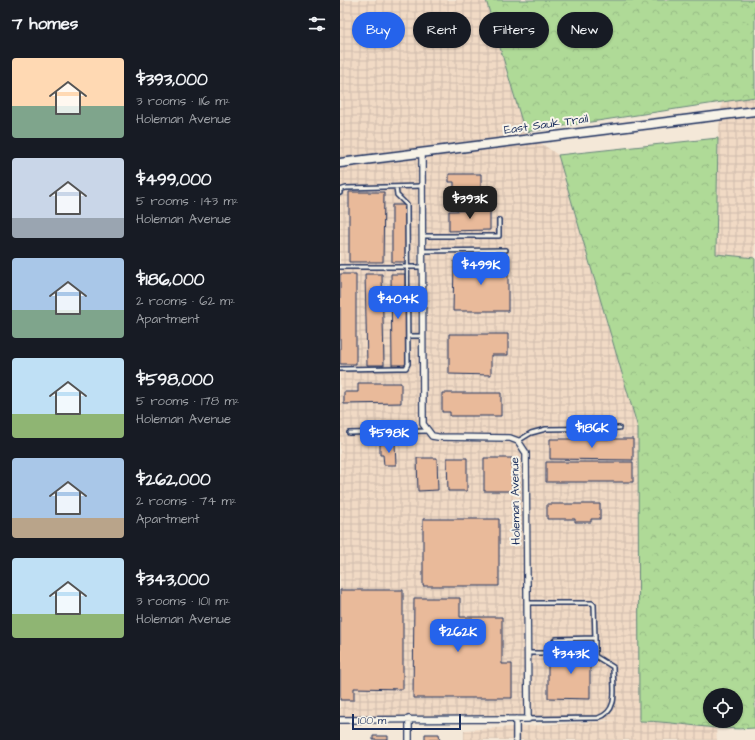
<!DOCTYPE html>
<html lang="en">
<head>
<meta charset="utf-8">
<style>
  body { margin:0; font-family:"Architects Daughter",sans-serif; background:#242831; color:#f1f3f6; height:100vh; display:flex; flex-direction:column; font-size:15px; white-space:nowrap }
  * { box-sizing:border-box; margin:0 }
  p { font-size:13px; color:#9ea1a6 }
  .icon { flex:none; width:22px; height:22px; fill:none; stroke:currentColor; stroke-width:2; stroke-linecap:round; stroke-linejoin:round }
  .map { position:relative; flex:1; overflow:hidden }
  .sheet { display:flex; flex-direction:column; background:#171b24; width:340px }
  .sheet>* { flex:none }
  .guide { position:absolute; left:12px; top:12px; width:343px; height:36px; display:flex; gap:8px }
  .fabs { position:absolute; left:363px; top:688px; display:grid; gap:8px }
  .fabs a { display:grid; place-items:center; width:40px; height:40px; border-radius:50%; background:#171b24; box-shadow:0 1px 3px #0004; font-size:20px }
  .scale { position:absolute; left:12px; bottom:10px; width:109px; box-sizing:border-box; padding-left:4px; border:2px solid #1b2f5e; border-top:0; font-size:11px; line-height:14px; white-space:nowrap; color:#1b2f5e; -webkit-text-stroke:3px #f7f3e8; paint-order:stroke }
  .price { position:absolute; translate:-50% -34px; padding:0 9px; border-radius:8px; background:#2563eb; color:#fff; font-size:13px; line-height:26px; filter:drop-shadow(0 1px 2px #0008) }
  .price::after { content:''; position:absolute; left:50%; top:24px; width:12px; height:9px; margin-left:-6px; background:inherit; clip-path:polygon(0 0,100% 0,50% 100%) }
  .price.selected { background:#222; color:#fff }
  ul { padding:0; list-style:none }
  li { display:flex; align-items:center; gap:12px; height:100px; padding:0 12px }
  li span { display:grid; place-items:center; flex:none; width:112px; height:80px; border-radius:4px; color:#555 }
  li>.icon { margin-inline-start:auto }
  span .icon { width:48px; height:48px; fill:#fffc; stroke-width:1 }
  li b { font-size:17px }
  h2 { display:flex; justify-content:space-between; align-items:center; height:48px; padding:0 12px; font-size:17px }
  .tag { padding:0 14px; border-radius:18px; background:#171b24; box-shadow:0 1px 3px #0004; font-size:14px; line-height:36px }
  .tag.selected { background:#2563eb; color:#fff }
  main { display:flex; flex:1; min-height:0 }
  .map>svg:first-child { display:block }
  .industrial { fill:url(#industrial-grid) }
  .forest { fill:url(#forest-crowns); stroke:#65847a; fill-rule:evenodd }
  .building { fill:#e9ba9a; stroke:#1b2f5e }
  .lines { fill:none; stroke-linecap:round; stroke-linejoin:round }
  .lane-casing { stroke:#1b2f5e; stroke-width:6 }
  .street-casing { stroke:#1b2f5e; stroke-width:8 }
  .secondary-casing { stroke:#1b2f5e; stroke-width:11 }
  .lane { stroke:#f7f3e8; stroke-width:3 }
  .street { stroke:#f7f3e8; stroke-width:5.5 }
  .secondary { stroke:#f7f3e8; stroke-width:8 }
  .labels { text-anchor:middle; stroke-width:4; stroke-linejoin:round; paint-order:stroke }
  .street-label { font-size:12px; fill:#1b2f5e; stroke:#f7f3e8 }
</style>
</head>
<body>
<main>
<section class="sheet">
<h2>7 homes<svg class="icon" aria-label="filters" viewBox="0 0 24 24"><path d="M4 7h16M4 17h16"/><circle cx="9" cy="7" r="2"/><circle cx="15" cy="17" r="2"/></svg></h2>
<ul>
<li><span style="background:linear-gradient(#ffd9b3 60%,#7fa58c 0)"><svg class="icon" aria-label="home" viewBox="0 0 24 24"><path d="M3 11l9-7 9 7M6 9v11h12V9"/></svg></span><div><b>$393,000</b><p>3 rooms · 116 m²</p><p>Holeman Avenue</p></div></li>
<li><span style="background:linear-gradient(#c9d6e8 75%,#9aa5b1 0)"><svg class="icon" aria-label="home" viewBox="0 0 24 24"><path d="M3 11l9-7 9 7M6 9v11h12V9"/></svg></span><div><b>$499,000</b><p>5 rooms · 143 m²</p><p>Holeman Avenue</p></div></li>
<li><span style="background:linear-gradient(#a9c7e8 65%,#7fa58c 0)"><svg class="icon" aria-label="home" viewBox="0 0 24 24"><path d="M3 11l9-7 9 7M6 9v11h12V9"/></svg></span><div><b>$186,000</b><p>2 rooms · 62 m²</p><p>Apartment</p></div></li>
<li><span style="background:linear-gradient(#bfe0f5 70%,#8fb573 0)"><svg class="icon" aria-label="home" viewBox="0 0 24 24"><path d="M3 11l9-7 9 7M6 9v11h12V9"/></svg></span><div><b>$598,000</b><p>5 rooms · 178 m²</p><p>Holeman Avenue</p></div></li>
<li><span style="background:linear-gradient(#a9c7e8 75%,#b9a48a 0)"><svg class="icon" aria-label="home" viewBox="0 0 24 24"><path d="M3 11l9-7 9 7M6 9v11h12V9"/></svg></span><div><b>$262,000</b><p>2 rooms · 74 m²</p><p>Apartment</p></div></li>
<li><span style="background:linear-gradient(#bfe0f5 70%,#8fb573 0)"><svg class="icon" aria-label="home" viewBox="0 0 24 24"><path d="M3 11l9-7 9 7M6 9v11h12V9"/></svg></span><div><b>$343,000</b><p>3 rooms · 101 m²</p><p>Holeman Avenue</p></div></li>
</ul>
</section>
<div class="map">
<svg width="415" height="740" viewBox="0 0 415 740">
  <defs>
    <pattern id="industrial-grid" width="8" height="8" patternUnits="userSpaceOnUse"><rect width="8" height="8" fill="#f1dac5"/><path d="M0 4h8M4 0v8" fill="none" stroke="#cebbac"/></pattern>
    <pattern id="forest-crowns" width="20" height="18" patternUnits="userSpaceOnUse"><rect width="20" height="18" fill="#afda97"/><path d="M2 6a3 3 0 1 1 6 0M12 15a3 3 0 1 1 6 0" fill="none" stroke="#96bb85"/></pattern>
  </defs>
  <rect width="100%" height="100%" fill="#f4e8d8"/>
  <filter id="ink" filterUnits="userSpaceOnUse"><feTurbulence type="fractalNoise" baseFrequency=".025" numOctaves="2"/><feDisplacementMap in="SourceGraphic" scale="8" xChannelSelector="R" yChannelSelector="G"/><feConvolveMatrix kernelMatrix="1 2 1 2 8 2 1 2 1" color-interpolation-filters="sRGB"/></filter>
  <g filter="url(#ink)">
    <path class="industrial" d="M0,0h146l39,132 33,23 80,273 1,292 77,8 1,12h-253v-10l155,-10 -279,1z
      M415,97v161l-39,-4 2,-116 4,-36z"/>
    <path class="forest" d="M146,0h269v97l-230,35z
      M378,138l-2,116 39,4v470c-39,4 -77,-7 -116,-7l-1,-293 -80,-273zM370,695h26v26h-26z"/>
    <path class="building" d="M109,174h32v20h-27v-12h-5z
      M9,192h35l-1,70h-34z
      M52,205h14v57h-14z
      M150,210v20l-41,1v-20z
      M114,261l54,1v49h-55z
      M0,274h16v90h-16z
      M25,274h17l2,91h-17z
      M51,274h14l1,91h-14z
      M109,334h59v21h-17v20l-42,-1z
      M18,383h43v20l-57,1v-12h14z
      M102,393h59v23h-51v-4h-8z
      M210,439h83v21l-83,-1z
      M55,443l1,22h-12l-1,-10h-3v-11z
      M77,458h20l1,32 -20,1z
      M107,458h20v33h-19z
      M144,458h28v33h-28z
      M206,462h87v20h-87z
      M207,504h53v15h-9v3h-16v-3h-28z
      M83,519h76v67h-76z
      M0,590h63v99l-49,-1v12h-14z
      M74,598h46v19h42v47h10v34h-99z
      M229,645h21v54l-42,-1v-35h21z
      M85,734h14l1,6h-15z
      M33,736h15v4h-15z"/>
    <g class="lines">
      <defs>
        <path id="lane" d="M0,193v-3l6,-2 76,-2
          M82,236h77v-16
          M82,251l84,-1
          M0,267h82
          M68,336h15
          M0,369l58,-1h8l2,-4 -1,-159 -10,-10 -1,-8
          M9,433l78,-2
          M178,441l13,-8 15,-4 73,-1
          M187,603h65l2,2 1,33
          M188,653h23l2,-2 1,-10 2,-2 39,-1v18l18,11c0,20 7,44 -15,51l-70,1"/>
        <path id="street" d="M69,719v21
          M176,719v21
          M0,720l188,-1 -2,-266 -8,-12 -8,-3 -72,-1 -6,-1 -9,-12 -1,-271"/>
        <path id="secondary" d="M0,163l415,-52"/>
      </defs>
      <use href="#lane" class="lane-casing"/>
      <use href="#street" class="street-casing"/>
      <use href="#secondary" class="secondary-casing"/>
      <use href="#lane" class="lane"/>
      <use href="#street" class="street"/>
      <use href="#secondary" class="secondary"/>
    </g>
  </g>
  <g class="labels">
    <g class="street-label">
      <text transform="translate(206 124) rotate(-8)" y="4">East Sauk Trail</text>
      <text transform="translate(175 501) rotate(-91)" y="4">Holeman Avenue</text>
    </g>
  </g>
</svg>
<div class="fabs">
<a><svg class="icon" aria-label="locate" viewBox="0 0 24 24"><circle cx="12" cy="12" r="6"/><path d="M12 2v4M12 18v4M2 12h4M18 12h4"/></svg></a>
</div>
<div class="scale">100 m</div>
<b class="price selected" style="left:130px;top:220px">$393K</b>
<b class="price" style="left:141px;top:286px">$499K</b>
<b class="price" style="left:58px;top:320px">$404K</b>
<b class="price" style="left:252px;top:449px">$186K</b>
<b class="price" style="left:49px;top:454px">$598K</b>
<b class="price" style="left:118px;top:653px">$262K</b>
<b class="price" style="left:231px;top:675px">$343K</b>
<div class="guide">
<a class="tag selected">Buy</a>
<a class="tag">Rent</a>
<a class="tag">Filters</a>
<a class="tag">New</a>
</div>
</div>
</main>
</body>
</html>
